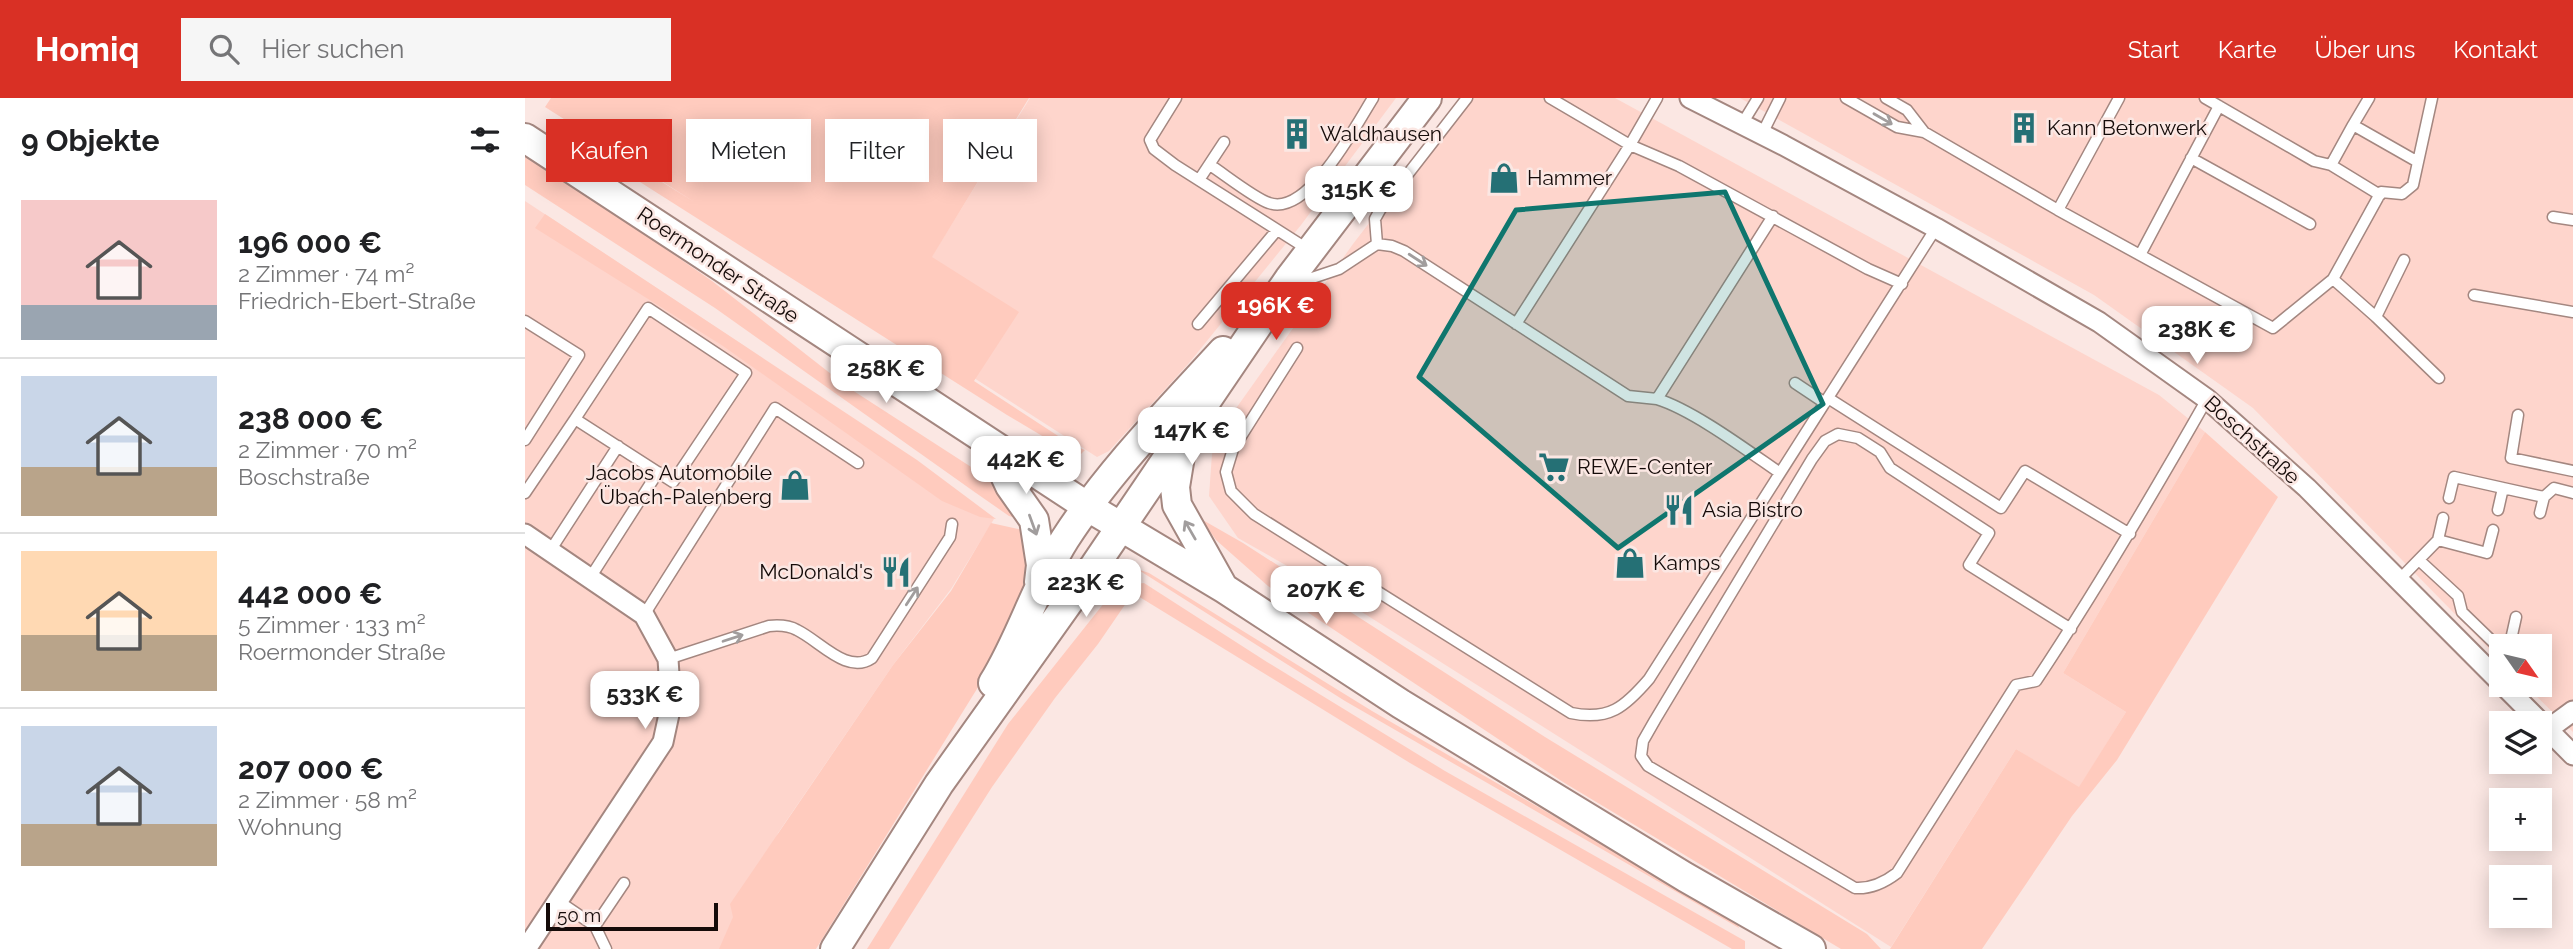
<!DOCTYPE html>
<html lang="de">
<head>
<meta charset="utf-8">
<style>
  body { margin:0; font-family:Raleway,sans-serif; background:#f6f6f6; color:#202124; height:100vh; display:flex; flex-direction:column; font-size:26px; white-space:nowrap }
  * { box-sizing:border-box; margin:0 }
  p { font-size:23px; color:#757577 }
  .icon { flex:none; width:38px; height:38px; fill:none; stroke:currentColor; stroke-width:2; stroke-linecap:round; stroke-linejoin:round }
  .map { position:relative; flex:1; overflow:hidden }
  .details { display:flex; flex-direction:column; background:#fff; width:525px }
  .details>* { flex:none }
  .banner { position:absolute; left:21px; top:21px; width:665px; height:63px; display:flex; gap:14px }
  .needle { width:46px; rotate:124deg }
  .tools { position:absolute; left:1964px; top:536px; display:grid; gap:14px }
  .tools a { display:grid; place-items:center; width:63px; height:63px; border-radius:0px; background:#fff; box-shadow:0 4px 18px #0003; font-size:35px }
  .scale { position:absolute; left:21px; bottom:18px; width:172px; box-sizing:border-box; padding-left:7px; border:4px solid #150b09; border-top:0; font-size:19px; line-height:24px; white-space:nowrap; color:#150b09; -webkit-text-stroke:5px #fbe7e3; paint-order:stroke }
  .price { position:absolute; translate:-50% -60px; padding:0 16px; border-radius:14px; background:#fff; color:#222; font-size:23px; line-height:46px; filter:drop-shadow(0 2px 4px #0008) }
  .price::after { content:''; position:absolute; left:50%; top:42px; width:21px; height:16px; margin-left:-10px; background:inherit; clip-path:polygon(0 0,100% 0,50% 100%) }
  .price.on { background:#d93025; color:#fff }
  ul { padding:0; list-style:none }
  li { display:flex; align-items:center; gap:21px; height:175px; padding:0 21px }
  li+li { border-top:2px solid #e0e0e0 }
  li span { display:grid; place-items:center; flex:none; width:196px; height:140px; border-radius:0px; color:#555 }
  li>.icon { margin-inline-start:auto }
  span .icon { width:84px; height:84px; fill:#fffc; stroke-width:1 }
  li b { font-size:30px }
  h2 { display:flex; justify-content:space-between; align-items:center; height:84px; padding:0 21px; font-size:30px }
  .chip { padding:0 24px; border-radius:0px; background:#fff; box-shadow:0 4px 18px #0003; font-size:24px; line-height:63px }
  .chip.on { background:#d93025; color:#fff }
  header { display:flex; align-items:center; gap:42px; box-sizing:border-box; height:98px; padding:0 35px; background:#d93025; color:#fff }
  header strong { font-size:33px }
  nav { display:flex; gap:38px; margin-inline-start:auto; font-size:24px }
  .search { width:490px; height:63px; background:#f6f6f6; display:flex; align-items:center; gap:18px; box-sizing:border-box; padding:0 24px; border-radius:0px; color:#757577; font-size:26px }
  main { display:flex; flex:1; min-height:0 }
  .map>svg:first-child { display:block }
  .built { fill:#fed5cc }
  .green { fill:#ffcbbe }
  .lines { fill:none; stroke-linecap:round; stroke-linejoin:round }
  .lane-casing { stroke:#a48780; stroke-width:13 }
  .street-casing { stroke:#a48780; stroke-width:23 }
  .secondary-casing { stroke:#a48780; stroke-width:32 }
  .lane { stroke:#fff; stroke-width:10 }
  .street { stroke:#fff; stroke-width:19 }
  .secondary { stroke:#fff; stroke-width:28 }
  .oneway { stroke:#a19d9d }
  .marked { fill:#0f766e; fill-opacity:0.2; stroke:#0f766e; stroke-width:5; stroke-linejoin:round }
  .labels { text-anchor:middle; stroke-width:5; stroke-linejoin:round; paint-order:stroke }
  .poi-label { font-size:21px; fill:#150b09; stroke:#fbe7e3; text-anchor:start }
  .street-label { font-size:21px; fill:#150b09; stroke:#fbe7e3 }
</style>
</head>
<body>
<header>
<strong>Homiq</strong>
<div class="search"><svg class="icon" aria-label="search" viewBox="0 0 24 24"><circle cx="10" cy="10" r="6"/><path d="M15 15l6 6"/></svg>Hier suchen</div>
<nav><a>Start</a><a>Karte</a><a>Über uns</a><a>Kontakt</a></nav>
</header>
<main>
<section class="details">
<h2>9 Objekte<svg class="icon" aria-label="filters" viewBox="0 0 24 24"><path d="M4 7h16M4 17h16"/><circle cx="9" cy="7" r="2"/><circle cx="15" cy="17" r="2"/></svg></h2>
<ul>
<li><span style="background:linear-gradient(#f6c9c9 75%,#9aa5b1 0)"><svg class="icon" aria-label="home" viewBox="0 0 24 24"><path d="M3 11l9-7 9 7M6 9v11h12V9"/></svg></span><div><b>196 000 €</b><p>2 Zimmer · 74 m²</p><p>Friedrich-Ebert-Straße</p></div></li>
<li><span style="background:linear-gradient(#c9d6e8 65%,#b9a48a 0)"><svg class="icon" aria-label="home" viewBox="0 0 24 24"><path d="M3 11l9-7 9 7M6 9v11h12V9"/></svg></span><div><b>238 000 €</b><p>2 Zimmer · 70 m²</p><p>Boschstraße</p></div></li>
<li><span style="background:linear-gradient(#ffd9b3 60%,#b9a48a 0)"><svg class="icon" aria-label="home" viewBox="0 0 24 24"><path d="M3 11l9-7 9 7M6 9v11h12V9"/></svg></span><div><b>442 000 €</b><p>5 Zimmer · 133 m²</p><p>Roermonder Straße</p></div></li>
<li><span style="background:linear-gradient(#c9d6e8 70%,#b9a48a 0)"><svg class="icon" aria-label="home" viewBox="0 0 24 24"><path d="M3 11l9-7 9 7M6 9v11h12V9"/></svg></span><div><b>207 000 €</b><p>2 Zimmer · 58 m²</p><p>Wohnung</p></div></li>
</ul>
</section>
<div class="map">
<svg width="2048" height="851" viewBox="0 0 2048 851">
  <rect width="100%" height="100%" fill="#fbe7e3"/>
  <path class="built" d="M505,0h366l-95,127 -112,138 -80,88 -12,6 -207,-133z
    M940,0h150l544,297 46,37 -142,241 63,39 -47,76 -63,-39 -125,198 -586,-371 -67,-38 -29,-42 3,-42 15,-33 126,-177z
    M1215,0h833v634l-49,-48h15v-38h-38v15l-248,-253 -159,-113z
    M0,103l218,144 251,174 -43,70 -58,76 -115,168 -49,116h-204z"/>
  <path class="green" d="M26,0h478l-97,159 87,55 -45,69 98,64 13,5 -4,4 -7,1 -67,-40 -408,-259 8,-8 89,55 -151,-96z
    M0,59l99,63 88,61 137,107 133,86 27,22 10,23 -10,-3 -33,-23 -261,-185 -190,-123z
    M20,116l372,246 79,59 -16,-2 -38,-16 -219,-155 -188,-118z
    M1680,334l73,65 -161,263 -45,56 -90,133h-92l126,-200 63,38 47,-75 -63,-39z
    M676,421l42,24 302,194 322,197 14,15h-40l-278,-167 -295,-196 -52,-46z
    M466,425l32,7 12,41 -29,71 -190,307h-97l14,-32 -3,-13 163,-239 58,-74z
    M612,471l12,4 223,138 365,211 2,6 -394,-227z
    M619,485l123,79 178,109 300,170v8h-13l-322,-186 -277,-170 -35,51 -43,54 -63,89 -103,162h-22l141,-225 104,-131 15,-8z"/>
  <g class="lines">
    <defs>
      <path id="lane" d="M651,0l-26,42 4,9 21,16 134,85
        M1025,0l80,47 49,21 189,103 34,15
        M1321,0l51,29 27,5 134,78 215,118 60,-49 43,38
        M1361,0l21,12 17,22
        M1680,0l109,63 17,4
        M1844,0l-16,27 65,37
        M1217,26l16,-26
        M1828,27l-22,40 49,30
        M1237,36l18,-36
        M1666,60l119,66
        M685,67c14,9 44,33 59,38 39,14 87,-78 104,-105
        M674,82l25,-38
        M1533,112l61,-112
        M2028,119l20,3
        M852,146l-2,-25 5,-9 87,-112
        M1615,157l79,-149
        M1879,162l-28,57 63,61
        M772,180h15l27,-9 38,-25 15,2 12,5 224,145 29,3 116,-183
        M1808,181l48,-87 21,2 11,-9 19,-87
        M1949,197l99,17
        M0,223l54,34 -54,85
        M673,226l79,-94
        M991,226l114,-179 27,-47
        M772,250l-64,101 -7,23 5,19 23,23 317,199c38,8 54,-6 78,-34l287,-451
        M1270,285l30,20
        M1303,300l173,110 24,-37 105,63
        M1132,301c36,11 91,52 123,74
        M1993,317l-7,43 62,13
        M0,395l50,-74 98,63 73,-109 -98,-65 -73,111
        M1924,400l5,-21 49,11
        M1973,412l5,-22 41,9
        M2015,415l4,-16 10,-9 19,5
        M1913,442l49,13 6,-23
        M25,453l68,-105
        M1895,463l38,35 4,16 31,30 17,2 6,-27
        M65,480l68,-106
        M1873,483l40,-41 5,-22
        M119,517l131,-207 83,55
        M1546,531l-102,-64 20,-32 -99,-65 -10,-16 -22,-14 -20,-4 -13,7 -13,18 -157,261 -12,21 -2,15 7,10 207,122c16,1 29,-5 42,-15l119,-188 20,-4c61,-92 117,-187 171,-282
        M143,561l101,-33c10,-1 19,-1 28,4 23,11 50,45 75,28l78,-121 2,-13
        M33,803l37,25 29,-43
        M70,828l11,23"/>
      <path id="street" d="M1165,0l93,47 153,83 163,94 108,77 100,89 266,267
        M0,436l119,81 24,44 3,46 -8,37 -137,207
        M2022,632l26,-19"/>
      <path id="secondary" d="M0,40l563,369 137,82 176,115 284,173 126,72
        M465,345l20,43 24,34 7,45 -2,17
        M657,346l-7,43 2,18 46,82
        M468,585c28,-45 43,-98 72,-144 44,-68 103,-128 158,-188
        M310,851l104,-165 156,-219 194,-286 138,-181"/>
    </defs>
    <use href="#lane" class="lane-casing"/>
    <use href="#street" class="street-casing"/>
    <use href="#secondary" class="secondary-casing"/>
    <use href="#lane" class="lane"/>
    <use href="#street" class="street"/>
    <use href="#secondary" class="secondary"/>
  </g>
  <defs><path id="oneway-shaft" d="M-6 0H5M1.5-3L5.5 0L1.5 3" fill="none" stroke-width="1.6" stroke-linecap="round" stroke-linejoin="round" transform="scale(1.75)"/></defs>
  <g class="oneway">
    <use href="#oneway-shaft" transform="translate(1358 21) rotate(30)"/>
    <use href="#oneway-shaft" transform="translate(893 162) rotate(33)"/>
    <use href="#oneway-shaft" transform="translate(508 427) rotate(70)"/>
    <use href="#oneway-shaft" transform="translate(665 432) rotate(-120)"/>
    <use href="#oneway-shaft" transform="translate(387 498) rotate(-57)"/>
    <use href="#oneway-shaft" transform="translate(208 540) rotate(-18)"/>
  </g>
  <path class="marked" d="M1200,94l98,212 -205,144 -199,-171 97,-167z"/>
  <defs>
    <symbol id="building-bare" viewBox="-9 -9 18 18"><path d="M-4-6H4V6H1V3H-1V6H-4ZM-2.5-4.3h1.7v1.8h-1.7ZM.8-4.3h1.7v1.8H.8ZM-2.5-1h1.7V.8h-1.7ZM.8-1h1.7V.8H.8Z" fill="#257075" stroke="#fbe7e3" stroke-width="2.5" paint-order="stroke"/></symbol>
    <symbol id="shop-bare" viewBox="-9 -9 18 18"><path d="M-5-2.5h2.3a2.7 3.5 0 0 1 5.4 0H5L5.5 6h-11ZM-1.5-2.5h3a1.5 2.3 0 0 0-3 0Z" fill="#257075" stroke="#fbe7e3" stroke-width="2.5" paint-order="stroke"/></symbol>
    <symbol id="supermarket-bare" viewBox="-9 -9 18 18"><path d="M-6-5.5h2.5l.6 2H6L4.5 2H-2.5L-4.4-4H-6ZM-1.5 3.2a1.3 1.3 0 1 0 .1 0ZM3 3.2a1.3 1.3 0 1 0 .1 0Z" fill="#257075" stroke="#fbe7e3" stroke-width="2.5" paint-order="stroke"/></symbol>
    <symbol id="restaurant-bare" viewBox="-9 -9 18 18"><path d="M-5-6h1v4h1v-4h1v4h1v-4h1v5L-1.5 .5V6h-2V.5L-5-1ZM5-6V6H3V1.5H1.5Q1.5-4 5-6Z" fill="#257075" stroke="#fbe7e3" stroke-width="2.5" paint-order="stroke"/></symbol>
  </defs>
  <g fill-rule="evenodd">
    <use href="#building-bare" x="1477" y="8" width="44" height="44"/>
    <use href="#building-bare" x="750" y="14" width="44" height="44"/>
    <use href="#shop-bare" x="957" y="58" width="44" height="44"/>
    <use href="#supermarket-bare" x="1007" y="347" width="44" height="44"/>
    <use href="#shop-bare" x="248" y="365" width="44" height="44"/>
    <use href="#restaurant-bare" x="1132" y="390" width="44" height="44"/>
    <use href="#shop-bare" x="1083" y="443" width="44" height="44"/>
    <use href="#restaurant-bare" x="349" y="452" width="44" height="44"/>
  </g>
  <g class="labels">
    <g class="poi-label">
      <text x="1522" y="37">Kann Betonwerk</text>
      <text x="795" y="43">Waldhausen</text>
      <text x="1002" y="87">Hammer</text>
      <text x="1052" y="376">REWE-Center</text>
      <text x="247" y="382" text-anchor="end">Jacobs Automobile<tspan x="247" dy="24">Übach-Palenberg</tspan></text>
      <text x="1177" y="419">Asia Bistro</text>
      <text x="1128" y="472">Kamps</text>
      <text x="348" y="481" text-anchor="end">McDonald's</text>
    </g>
    <g class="street-label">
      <text transform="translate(193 167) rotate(34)" y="7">Roermonder Straße</text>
      <text transform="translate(1727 342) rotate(42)" y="7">Boschstraße</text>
    </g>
  </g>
</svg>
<div class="tools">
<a><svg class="needle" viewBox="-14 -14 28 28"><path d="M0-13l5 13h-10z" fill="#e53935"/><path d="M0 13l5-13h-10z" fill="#757577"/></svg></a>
<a><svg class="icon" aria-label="layers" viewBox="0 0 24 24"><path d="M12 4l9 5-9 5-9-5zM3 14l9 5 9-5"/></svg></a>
<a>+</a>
<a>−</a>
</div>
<div class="scale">50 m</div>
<b class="price" style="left:834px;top:128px">315K €</b>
<b class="price on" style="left:751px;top:244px">196K €</b>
<b class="price" style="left:1672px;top:268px">238K €</b>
<b class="price" style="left:361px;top:307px">258K €</b>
<b class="price" style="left:667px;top:369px">147K €</b>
<b class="price" style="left:501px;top:398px">442K €</b>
<b class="price" style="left:561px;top:521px">223K €</b>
<b class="price" style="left:801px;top:528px">207K €</b>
<b class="price" style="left:120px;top:633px">533K €</b>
<div class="banner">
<a class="chip on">Kaufen</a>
<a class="chip">Mieten</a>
<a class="chip">Filter</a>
<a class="chip">Neu</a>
</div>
</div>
</main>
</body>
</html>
